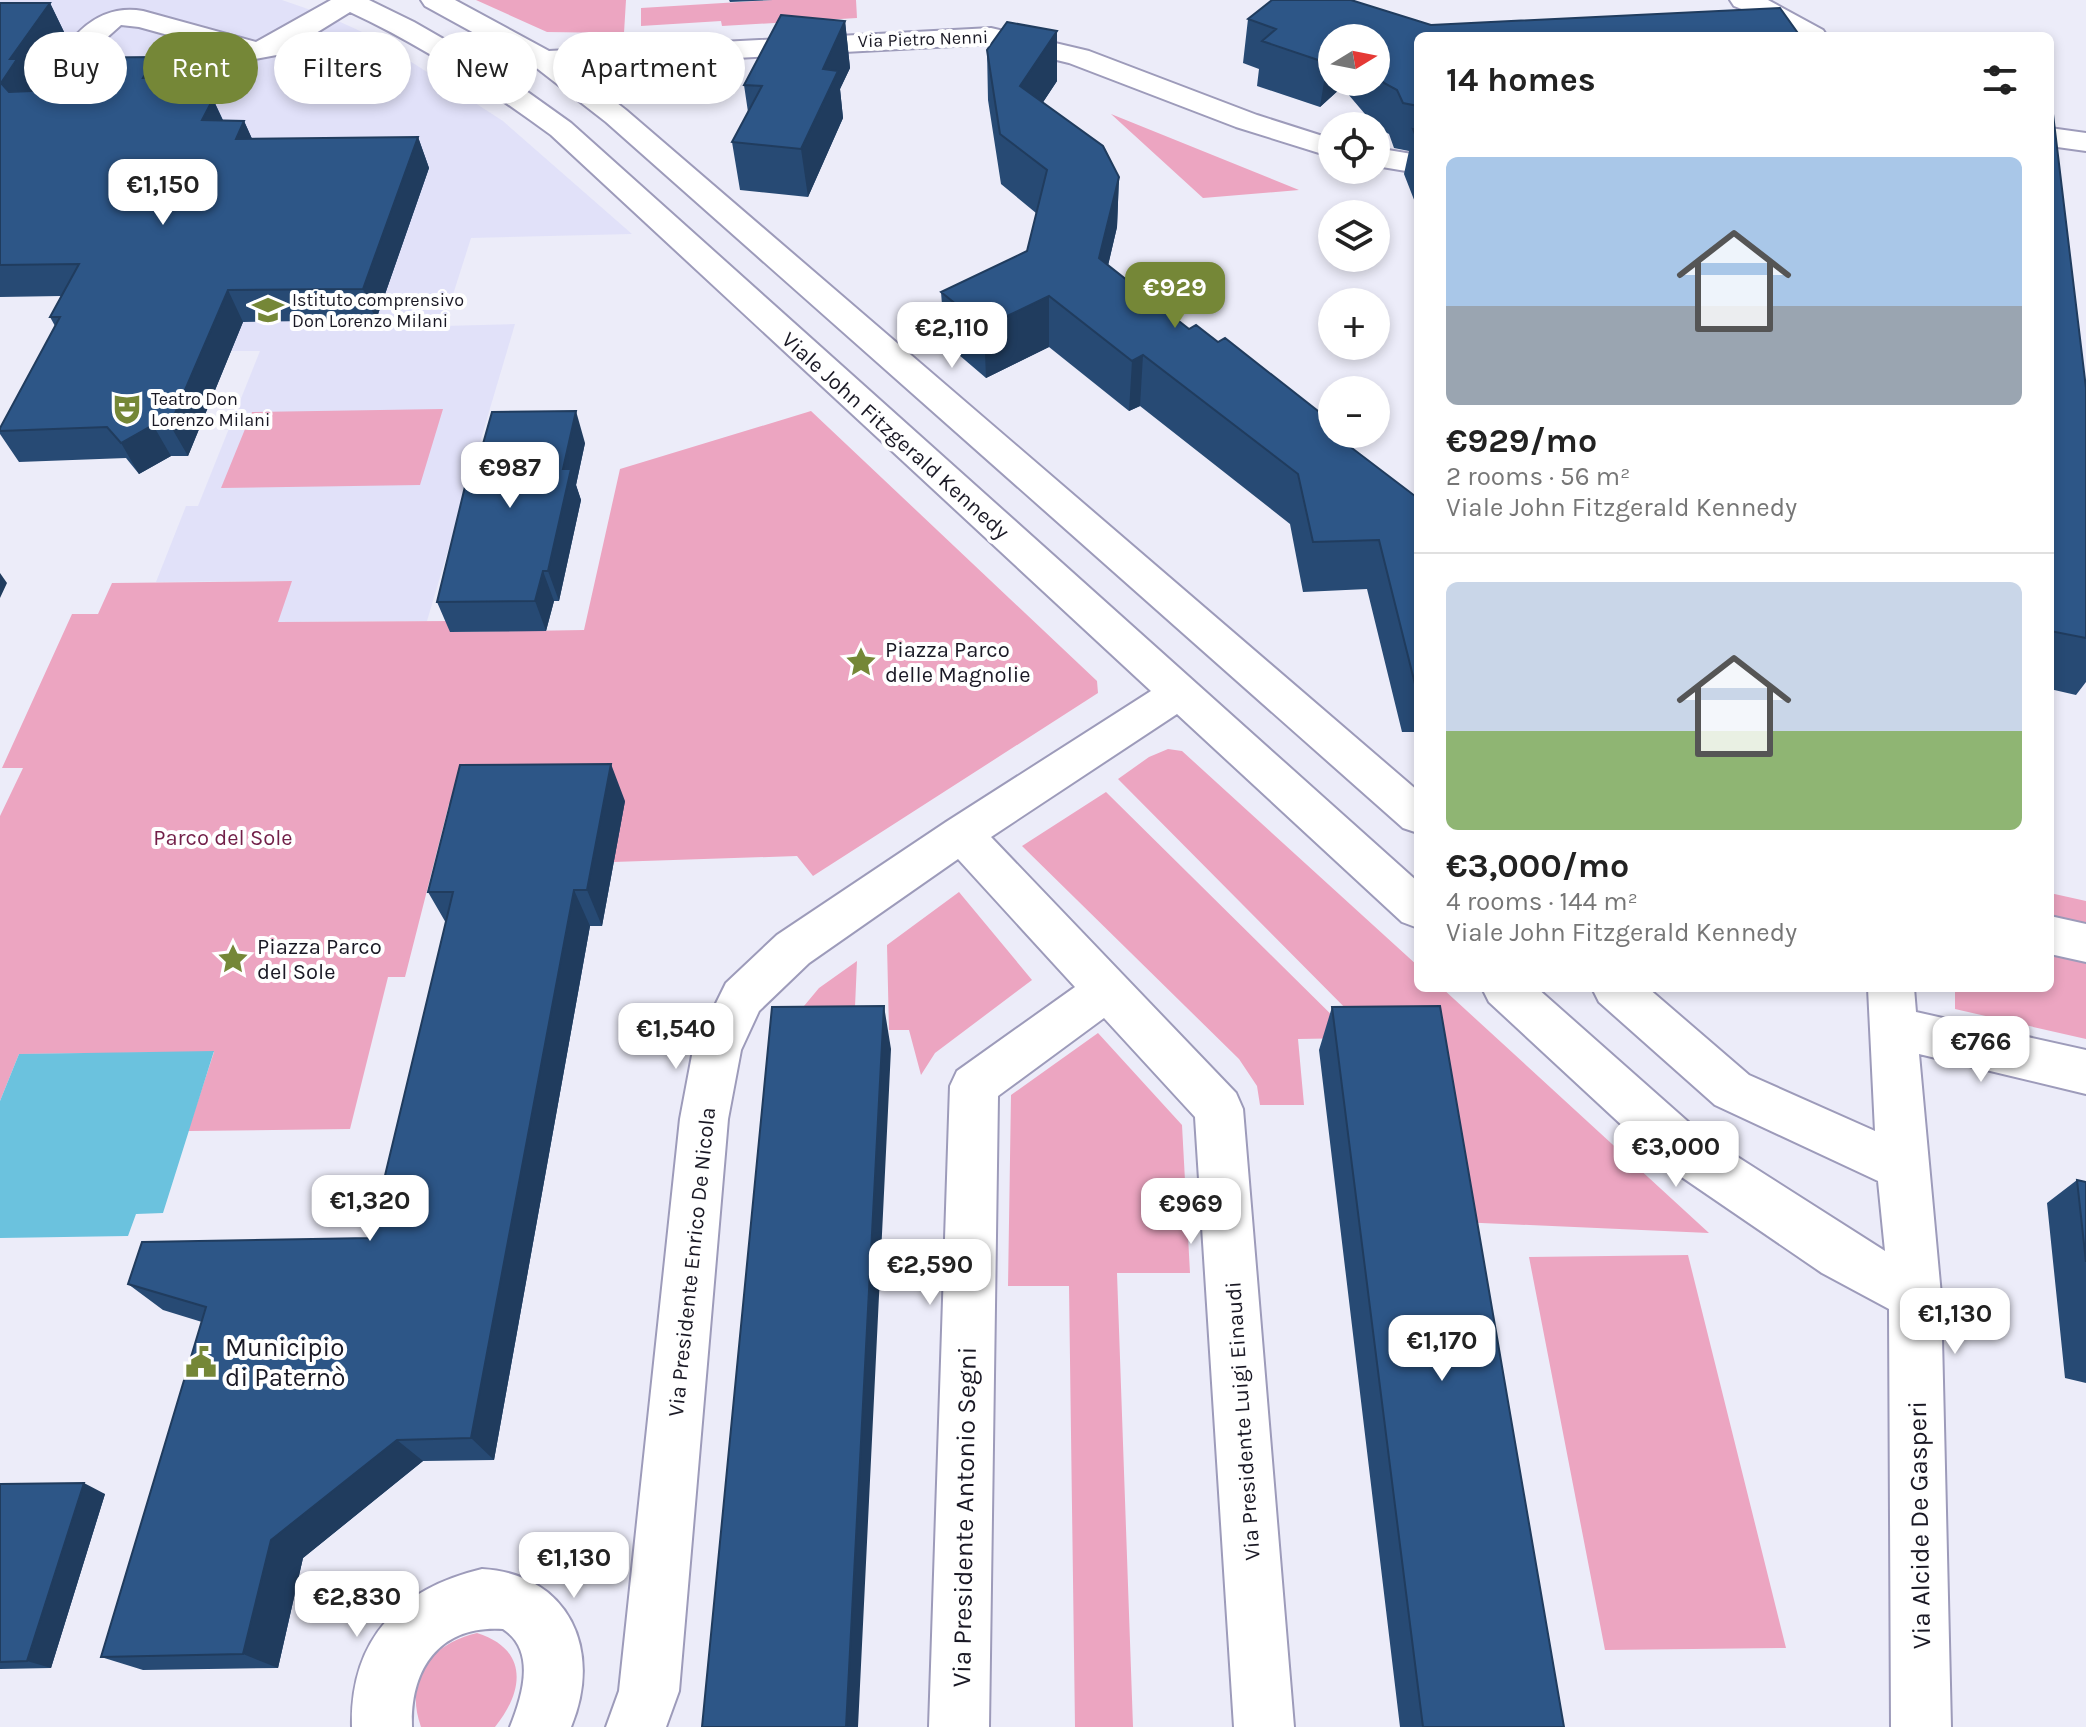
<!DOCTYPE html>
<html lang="en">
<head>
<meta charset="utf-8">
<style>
  body { margin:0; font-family:Karla,sans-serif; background:#f6f6f6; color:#222; height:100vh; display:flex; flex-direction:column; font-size:30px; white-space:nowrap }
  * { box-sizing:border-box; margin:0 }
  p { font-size:26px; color:#767676 }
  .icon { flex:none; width:44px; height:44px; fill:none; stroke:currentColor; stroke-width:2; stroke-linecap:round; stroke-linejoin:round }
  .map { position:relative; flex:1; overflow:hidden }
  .side { position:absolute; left:1414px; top:32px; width:640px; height:960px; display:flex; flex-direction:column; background:#fff; border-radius:12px; box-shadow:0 4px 12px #0003 }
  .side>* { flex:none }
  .banner { position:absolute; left:24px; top:32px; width:760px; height:72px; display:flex; gap:16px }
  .needle { width:52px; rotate:80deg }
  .buttons { position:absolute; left:1318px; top:24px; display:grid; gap:16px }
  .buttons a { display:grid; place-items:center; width:72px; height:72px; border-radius:50%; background:#fff; box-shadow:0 4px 12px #0003; font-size:40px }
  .price { position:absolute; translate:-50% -68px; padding:0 18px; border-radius:16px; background:#fff; color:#222; font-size:26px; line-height:52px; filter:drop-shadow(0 2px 4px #0008) }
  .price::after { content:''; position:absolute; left:50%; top:48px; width:24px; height:18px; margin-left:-12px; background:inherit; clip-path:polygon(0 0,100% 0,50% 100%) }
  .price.current { background:#758737; color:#fff }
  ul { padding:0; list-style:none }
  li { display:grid; align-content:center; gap:16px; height:424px; padding:0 32px }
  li+li { border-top:2px solid #e0e0e0 }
  li span { display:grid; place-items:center; height:248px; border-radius:12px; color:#555 }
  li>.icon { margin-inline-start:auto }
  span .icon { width:144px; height:144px; fill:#fffc; stroke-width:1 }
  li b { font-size:34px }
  h2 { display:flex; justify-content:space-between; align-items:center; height:96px; padding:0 32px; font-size:34px }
  .tag { padding:0 28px; border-radius:36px; background:#fff; box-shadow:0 4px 12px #0003; font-size:28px; line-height:72px }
  .tag.current { background:#758737; color:#fff }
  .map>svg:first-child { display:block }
  .built { fill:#e1e1f9 }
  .green { fill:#eca5c1 }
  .water { fill:#6bc2de }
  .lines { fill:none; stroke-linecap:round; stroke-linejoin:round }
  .minor-casing { stroke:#9d9bba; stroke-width:4 }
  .minor { fill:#fff; fill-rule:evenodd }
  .wall { fill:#274a74; fill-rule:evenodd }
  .shaded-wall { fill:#203c5e }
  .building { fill:#2d5687; stroke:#203c5e; stroke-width:2 }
  .labels { text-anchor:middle; stroke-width:8; stroke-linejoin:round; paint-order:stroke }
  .far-street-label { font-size:18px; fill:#1a1925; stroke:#fff }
  .far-poi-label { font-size:18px; fill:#1a1925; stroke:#fff; text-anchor:start }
  .street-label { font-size:22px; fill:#1a1925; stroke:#fff }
  .poi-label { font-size:22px; fill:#1a1925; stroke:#fff; text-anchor:start }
  .park-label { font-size:22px; fill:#721f48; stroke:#fff }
  .near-poi-label { font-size:26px; fill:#1a1925; stroke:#fff; text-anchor:start }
  .near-street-label { font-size:26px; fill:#1a1925; stroke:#fff }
</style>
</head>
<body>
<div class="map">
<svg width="2086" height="1727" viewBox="0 0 2086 1727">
  <rect width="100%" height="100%" fill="#ececf9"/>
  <path class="built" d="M0,0h282l43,15 46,21 132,85 129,113 -161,4 -28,88 72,-2 -88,297 -150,1 14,-41 -135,1 30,-76h12l62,-155h-66l-91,-68 -87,8 -3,5 -13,1z"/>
  <path class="green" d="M476,0h150l-2,33 -77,-1z
    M773,0h83l1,18 -135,8 -1,-5 -80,5v-18z
    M1111,114l188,76 -96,8z
    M443,409l-23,76 -199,3 31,-76z
    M811,411l286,270 1,12 -285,183 -16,-20 -184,6 11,-61 -175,3 -44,173h-17l-38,152 -162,2 26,-79 -195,2 -19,47v-285l23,-48h-21l70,-154h26l14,-31 180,-2 -14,41 175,-1 -2,11 133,-2 36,-161z
    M1168,749l14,2 236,215v22h24l267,245 -250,-11 -89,-189 -252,-254 31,-22z
    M1106,792l249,246 -57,1 6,66h-44l-3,-19 -18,-27 -217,-213z
    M959,892l73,88 -97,73 -14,22 -12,-45h-20l-2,-85z
    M2050,893l36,8v28l-36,-8z
    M2050,955l36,8v76l-131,-30v-21h95z
    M857,961l-3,69 -60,-12 25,-30z
    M1098,1033l84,92 8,148h-73l16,454h-58l-6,-441h-61l3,-191z
    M1688,1255l98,393 -181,2 -76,-393z
    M477,1633c51,16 48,57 18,94h-74c-17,-48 9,-83 56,-94z"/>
  <path class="water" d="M214,1051l-51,162 -27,1 -8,22 -128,2v-137l19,-47z"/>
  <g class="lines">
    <defs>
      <path id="minor" d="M331,0h38l45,22 80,46 77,55 847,759v46l-16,-6 -225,-208 -186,123 245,256 7,16 51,618h-60l-39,-610 -91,-99 -106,78 -9,631h-60l21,-641 7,-15 118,-84 -117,-128 -149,104 -50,48 -18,39 -13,69 -49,572 -13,36h-60l13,-36 61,-572 13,-69 33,-67 51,-48 169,-113 205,-131 -600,-556c-64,-47 -130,-90 -201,-123l-68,42 -27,5 -116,-32 -18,-2 -28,25 -42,63h-20l-5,-6c29,-43 56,-107 117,-96l113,31z
        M421,0h34l94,51 442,-23 98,23 168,64 75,24v18l-96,-30 -167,-64 -78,-19 -420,23 55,43 792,681v42l-15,-5 -797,-706 -72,-56 -109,-60z
        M1730,0h38l55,30 4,6h-33l-30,-18 -30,-12z
        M2050,128l36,5v18l-36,-5z
        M1376,148l42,7v18l-42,-7z
        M2050,916l36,8v38l-36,-8z
        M1482,988h55l166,147 182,116 -7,-70 -163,-76 -116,-103 -7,-14h56l101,87 126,56 -7,-143h46l2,24 170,38v44l-167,-40 22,241 10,432h-60l-2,-418 -67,-36 -155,-106 -178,-165z
        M482,1569c87,5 121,81 89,158h-61c12,-30 27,-76 -7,-98 -63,-4 -93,39 -91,98h-60c-2,-88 47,-138 130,-158z"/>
    </defs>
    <use href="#minor" class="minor-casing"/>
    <use href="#minor" class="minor"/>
  </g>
  <path class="wall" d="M729,0h44l-43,2z
    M0,3h50l15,31 -34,50 2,4 131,-10 31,21h18l10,21 21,1 8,18 166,-2 11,31 -53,152 -133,2 -55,134h-17l-32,18 -13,-16 -107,4 -19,-28v-6l55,-102 -5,-9 11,-21 -61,1z
    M1248,19l170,17v174l-14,-36 5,-23 -15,-3 -5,-14 -13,-7 -34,-40 -22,20 -63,-21 2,-17 -16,-6zM1332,38h44v44h-44z
    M845,21l5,47 -10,21 3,29 -35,79 -68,-7 -8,-48 16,-30 -4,-27z
    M1057,31v50l-14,21 76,75 -2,50 -9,38 81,64 29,13 130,93 -1,9 71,63v225h-16l-35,-143 -64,3 -13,-68 -150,-118 -11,5 -80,-64 -63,31 -41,-35 -4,-51 86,-41 9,-38 -35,-29 -13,-84 -1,-50z
    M2050,113l36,275v294l-10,13 -26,-6z
    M585,443l-9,42 5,15 -22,101h-5l-8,30 -96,1 -13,-30 40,-137z
    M625,801l-23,125h-12l-96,534 -71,1 -120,97 -25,110 -135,2 -42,-13 101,-335 -39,-12 -35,-26 242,-46 76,-315 -18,-31z
    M1332,1007l232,720h-164l-81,-677z
    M2077,1180l9,2v201l-21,-5 -18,-175z
    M0,1484l105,10 -54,174 -51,1z"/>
  <path class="shaded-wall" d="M50,3l15,31 -34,50 3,5 -16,25 -17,-31 9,-24z
    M845,21l5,47 -10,21 3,29 -35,79 -7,-48 22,-80z
    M1057,31v50l-36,55 -1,-50z
    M155,57l14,31 -26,-10z
    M1332,58v24h10v5l-22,20 7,-44z
    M185,77l14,31 -25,-9z
    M213,99l14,31 -25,-10z
    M244,121l14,31 -22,-13z
    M418,137l11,31 -53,152 -13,-31z
    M1119,177l-2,50 -19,82 1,-51z
    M228,290l15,32 -55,134 -18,-31z
    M1049,296v51l-63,31 -2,-51z
    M1143,355l-3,51 -11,5 3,-50z
    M576,411l9,32 -9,42 5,15 -22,101 -11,-30 15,-102z
    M153,425l18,31 -32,18 -18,-31z
    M1348,435l-10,51 2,-47z
    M543,571l11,30 -8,30 -11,-30z
    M0,573l7,10 -7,15z
    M611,764l14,37 -23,125 -15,-36z
    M574,890l16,36 -96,534 -23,-22z
    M884,1006l7,43 -33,678h-12z
    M397,1440l26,21 -120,97 -25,110 -35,-14 28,-114z
    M84,1483l21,11 -54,174 -24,-7z"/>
  <path class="building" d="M1272,0h79l80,25 349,-17 20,28h-382v70l-15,-3 -6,-13 -13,-7 -8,-9v-36h-44v20l-5,5 -65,-22 14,-12 -28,-10z
    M0,3h50l-40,56h7l-16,24 8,9 23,-1 24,-33 99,-1 -12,21 42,-1 -11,22h39l-11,21 42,1 -8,18 182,-2 -55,152 -135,1 -58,135h-17l-32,18 -14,-16 -107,4v-3l60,-111h-10l29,-53 -79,1z
    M781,15l64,6 -22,48 15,2 -37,78 -69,-7 30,-56 -18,-1z
    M1007,22l50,9 -37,55 83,60 16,31 -20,81 90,71 7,-4 22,17 7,-4 107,84v12h15l1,1 -8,4 75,57 3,11v177h-3l-36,-144 -66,2 -15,-68 -155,-119 -11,6 -83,-65 -65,31 -43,-35 86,-41 20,-81 -47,-36 -13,-84z
    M2050,113l3,1 33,274v250l-36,-7z
    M1413,129l5,1v12z
    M576,411l-13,58h8l-23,102h-5l-8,30 -98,1 33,-136 7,-1 15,-53z
    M611,764l-24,126h-13l-103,548 -74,2 -126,100 -28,114 -142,3 105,-350 -78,-23 14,-42 228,-4 83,-346h-25l32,-127z
    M884,1006l-38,721h-144l70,-720z
    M1440,1006l124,721h-141l-91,-720z
    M2077,1180l9,2v80z
    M84,1483l-57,178 -27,1v-178z"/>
  <defs>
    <symbol id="school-bare" viewBox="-9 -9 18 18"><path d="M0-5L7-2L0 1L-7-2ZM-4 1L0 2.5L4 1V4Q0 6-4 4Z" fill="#758737" stroke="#fff" stroke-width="2.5" paint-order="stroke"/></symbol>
    <symbol id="theatre-bare" viewBox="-9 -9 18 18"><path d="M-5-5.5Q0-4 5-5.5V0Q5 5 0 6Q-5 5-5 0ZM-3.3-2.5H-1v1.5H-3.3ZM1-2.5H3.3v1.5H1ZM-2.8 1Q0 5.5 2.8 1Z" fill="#758737" stroke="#fff" stroke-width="2.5" paint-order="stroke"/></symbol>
    <symbol id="sight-bare" viewBox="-9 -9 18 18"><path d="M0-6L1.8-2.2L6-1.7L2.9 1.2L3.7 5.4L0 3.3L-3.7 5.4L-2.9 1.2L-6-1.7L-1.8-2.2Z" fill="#758737" stroke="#fff" stroke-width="2.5" paint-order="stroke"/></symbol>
    <symbol id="civic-bare" viewBox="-9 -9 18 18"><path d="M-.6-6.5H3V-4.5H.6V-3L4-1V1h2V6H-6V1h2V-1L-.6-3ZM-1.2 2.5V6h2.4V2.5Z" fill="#758737" stroke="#fff" stroke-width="2.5" paint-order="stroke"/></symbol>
  </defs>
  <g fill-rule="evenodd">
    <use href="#school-bare" x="246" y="288" width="44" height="44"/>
    <use href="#theatre-bare" x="105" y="387" width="44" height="44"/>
    <use href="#sight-bare" x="839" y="640" width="44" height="44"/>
    <use href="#sight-bare" x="211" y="937" width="44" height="44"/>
    <use href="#civic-bare" x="179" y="1340" width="44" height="44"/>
  </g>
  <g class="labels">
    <g class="far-street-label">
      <text transform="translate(923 39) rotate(-2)" y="6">Via Pietro Nenni</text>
    </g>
    <g class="far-poi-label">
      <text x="292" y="306">Istituto comprensivo<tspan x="292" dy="21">Don Lorenzo Milani</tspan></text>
      <text x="151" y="405">Teatro Don<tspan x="151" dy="21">Lorenzo Milani</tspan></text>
    </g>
    <g class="street-label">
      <text transform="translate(896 435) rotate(42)" y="8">Viale John Fitzgerald Kennedy</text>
      <text transform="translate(691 1262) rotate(-84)" y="8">Via Presidente Enrico De Nicola</text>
      <text transform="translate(1242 1421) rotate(-94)" y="8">Via Presidente Luigi Einaudi</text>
    </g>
    <g class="poi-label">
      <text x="885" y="657">Piazza Parco<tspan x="885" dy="25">delle Magnolie</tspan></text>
      <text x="257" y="954">Piazza Parco<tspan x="257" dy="25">del Sole</tspan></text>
    </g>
    <g class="park-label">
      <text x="223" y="845">Parco del Sole</text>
    </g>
    <g class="near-poi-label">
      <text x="225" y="1356">Municipio<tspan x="225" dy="30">di Paternò</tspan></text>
    </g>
    <g class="near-street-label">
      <text transform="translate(964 1517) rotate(-89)" y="9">Via Presidente Antonio Segni</text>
      <text transform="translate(1919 1525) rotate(-91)" y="9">Via Alcide De Gasperi</text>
    </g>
  </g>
</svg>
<div class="buttons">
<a><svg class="needle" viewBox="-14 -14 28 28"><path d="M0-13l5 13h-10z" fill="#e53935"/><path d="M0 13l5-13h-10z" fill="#767676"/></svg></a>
<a><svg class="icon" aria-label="locate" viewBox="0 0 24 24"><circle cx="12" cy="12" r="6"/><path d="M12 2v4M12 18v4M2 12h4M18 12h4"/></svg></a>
<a><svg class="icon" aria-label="layers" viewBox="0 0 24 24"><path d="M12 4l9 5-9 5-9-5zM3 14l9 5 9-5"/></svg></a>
<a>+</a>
<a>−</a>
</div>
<b class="price" style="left:163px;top:227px">€1,150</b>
<b class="price current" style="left:1175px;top:330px">€929</b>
<b class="price" style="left:952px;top:370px">€2,110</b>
<b class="price" style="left:510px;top:510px">€987</b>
<b class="price" style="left:676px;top:1071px">€1,540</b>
<b class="price" style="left:1981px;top:1084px">€766</b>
<b class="price" style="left:1676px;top:1189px">€3,000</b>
<b class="price" style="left:370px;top:1243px">€1,320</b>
<b class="price" style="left:1191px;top:1246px">€969</b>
<b class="price" style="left:930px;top:1307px">€2,590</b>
<b class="price" style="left:1955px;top:1356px">€1,130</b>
<b class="price" style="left:1442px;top:1383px">€1,170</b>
<b class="price" style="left:574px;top:1600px">€1,130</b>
<b class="price" style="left:357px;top:1639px">€2,830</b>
<div class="banner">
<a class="tag">Buy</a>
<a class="tag current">Rent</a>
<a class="tag">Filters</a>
<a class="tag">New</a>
<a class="tag">Apartment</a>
</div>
<section class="side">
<h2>14 homes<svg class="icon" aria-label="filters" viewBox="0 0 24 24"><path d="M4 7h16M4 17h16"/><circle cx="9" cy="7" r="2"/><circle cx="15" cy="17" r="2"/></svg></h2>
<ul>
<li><span style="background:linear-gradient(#a9c7e8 60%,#9aa5b1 0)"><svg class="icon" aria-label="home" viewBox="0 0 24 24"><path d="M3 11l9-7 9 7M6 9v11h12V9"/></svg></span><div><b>€929/mo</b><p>2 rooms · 56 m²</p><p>Viale John Fitzgerald Kennedy</p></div></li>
<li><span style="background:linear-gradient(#c9d6e8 60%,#8fb573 0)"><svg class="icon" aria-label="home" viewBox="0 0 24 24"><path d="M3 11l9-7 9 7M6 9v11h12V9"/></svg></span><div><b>€3,000/mo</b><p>4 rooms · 144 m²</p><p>Viale John Fitzgerald Kennedy</p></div></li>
</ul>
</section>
</div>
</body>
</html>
